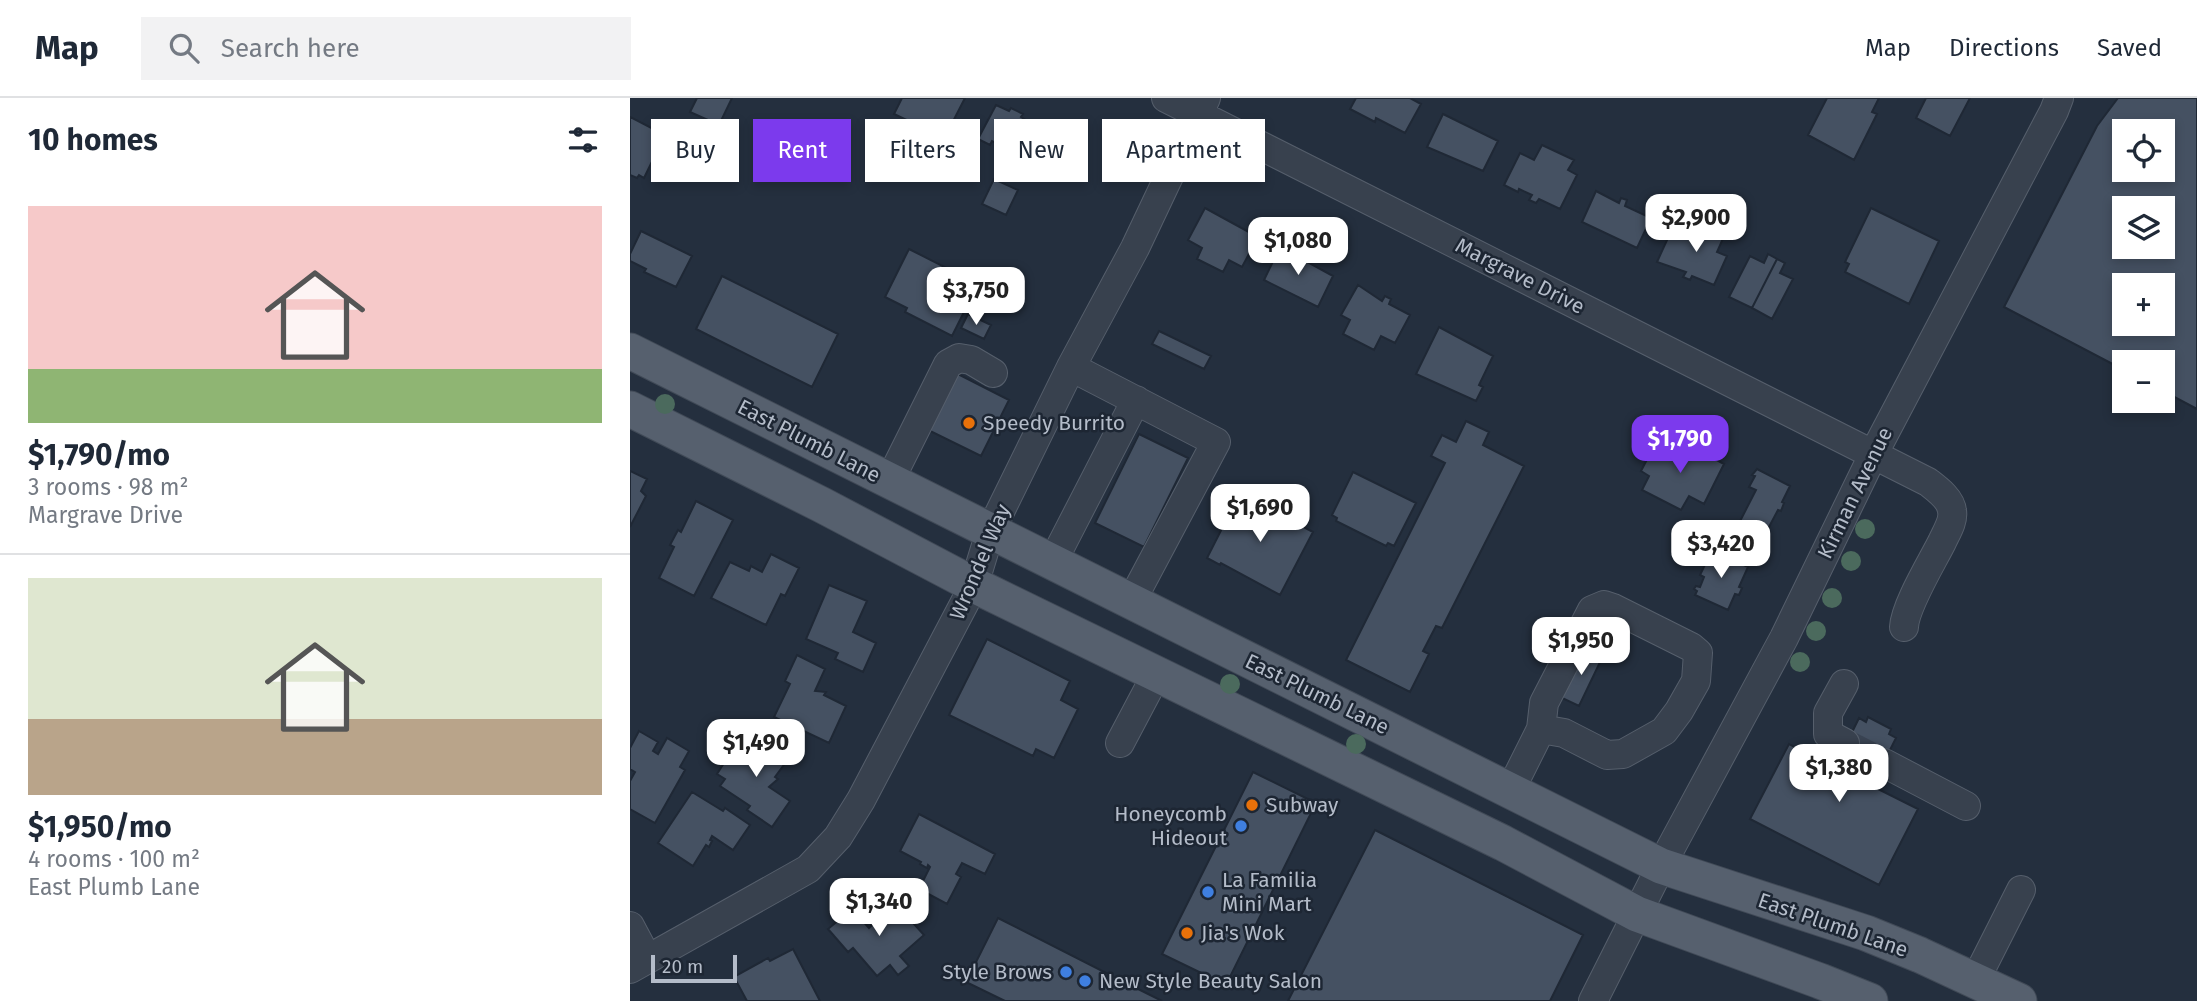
<!DOCTYPE html>
<html lang="en">
<head>
<meta charset="utf-8">
<style>
  body { margin:0; font-family:"Fira Sans",sans-serif; background:#f2f2f3; color:#1f2937; height:100vh; display:flex; flex-direction:column; font-size:26px; white-space:nowrap }
  * { box-sizing:border-box; margin:0 }
  p { font-size:23px; color:#747a83 }
  .icon { flex:none; width:38px; height:38px; fill:none; stroke:currentColor; stroke-width:2; stroke-linecap:round; stroke-linejoin:round }
  .map { position:relative; flex:1; overflow:hidden }
  .side { display:flex; flex-direction:column; background:#fff; width:630px }
  .side>* { flex:none }
  .hud { position:absolute; left:21px; top:21px; width:665px; height:63px; display:flex; gap:14px }
  .tools { position:absolute; left:1482px; top:21px; display:grid; gap:14px }
  .tools a { display:grid; place-items:center; width:63px; height:63px; border-radius:0px; background:#fff; box-shadow:0 4px 10px #0003; font-size:35px }
  .scale { position:absolute; left:21px; bottom:18px; width:86px; box-sizing:border-box; padding-left:7px; border:4px solid #b4bcc9; border-top:0; font-size:19px; line-height:24px; white-space:nowrap; color:#b4bcc9; -webkit-text-stroke:5px #1d2633; paint-order:stroke }
  .price { position:absolute; translate:-50% -60px; padding:0 16px; border-radius:14px; background:#fff; color:#222; font-size:23px; line-height:46px; filter:drop-shadow(0 2px 4px #0008) }
  .price::after { content:''; position:absolute; left:50%; top:42px; width:21px; height:16px; margin-left:-10px; background:inherit; clip-path:polygon(0 0,100% 0,50% 100%) }
  .price.selected { background:#7c3aed; color:#fff }
  ul { padding:0; list-style:none }
  li { display:grid; align-content:center; gap:14px; height:371px; padding:0 28px }
  li+li { border-top:2px solid #e0e1e3 }
  li span { display:grid; place-items:center; height:217px; border-radius:0px; color:#555 }
  li>.icon { margin-inline-start:auto }
  span .icon { width:126px; height:126px; fill:#fffc; stroke-width:1 }
  li b { font-size:30px }
  h2 { display:flex; justify-content:space-between; align-items:center; height:84px; padding:0 28px; font-size:30px }
  .chip { padding:0 24px; border-radius:0px; background:#fff; box-shadow:0 4px 10px #0003; font-size:24px; line-height:63px }
  .chip.selected { background:#7c3aed; color:#fff }
  header { display:flex; align-items:center; gap:42px; box-sizing:border-box; height:98px; padding:0 35px; background:#fff; border-bottom:2px solid #e0e1e3 }
  header strong { font-size:33px }
  nav { display:flex; gap:38px; margin-inline-start:auto; font-size:24px }
  .search { width:490px; height:63px; background:#f2f2f3; display:flex; align-items:center; gap:18px; box-sizing:border-box; padding:0 24px; border-radius:0px; color:#747a83; font-size:26px }
  main { display:flex; flex:1; min-height:0 }
  .map>svg:first-child { display:block }
  .building { fill:#455162; stroke:#1f2835; stroke-width:2; fill-rule:evenodd }
  .lines { fill:none; stroke-linecap:round; stroke-linejoin:round }
  .minor-tunnel { stroke:#3a4453; stroke-width:28; stroke-dasharray:28 14; stroke-linecap:butt }
  .minor-casing { stroke:#565f6c; stroke-width:30 }
  .major-casing { stroke:#414a57; stroke-width:37 }
  .minor { stroke:#38414e; stroke-width:28 }
  .major { stroke:#56606e; stroke-width:35 }
  .tree { fill:#4b6a5d }
  .food-dot { fill:#e8710a; stroke:#1d2633; stroke-width:2.5 }
  .shop-dot { fill:#3f7fe0; stroke:#1d2633; stroke-width:2.5 }
  .labels { text-anchor:middle; stroke-width:5; stroke-linejoin:round; paint-order:stroke }
  .street-label { font-size:21px; fill:#b4bcc9; stroke:#1d2633 }
  .poi-label { font-size:21px; fill:#b4bcc9; stroke:#1d2633; text-anchor:start }
</style>
</head>
<body>
<header>
<strong>Map</strong>
<div class="search"><svg class="icon" aria-label="search" viewBox="0 0 24 24"><circle cx="10" cy="10" r="6"/><path d="M15 15l6 6"/></svg>Search here</div>
<nav><a>Map</a><a>Directions</a><a>Saved</a></nav>
</header>
<main>
<section class="side">
<h2>10 homes<svg class="icon" aria-label="filters" viewBox="0 0 24 24"><path d="M4 7h16M4 17h16"/><circle cx="9" cy="7" r="2"/><circle cx="15" cy="17" r="2"/></svg></h2>
<ul>
<li><span style="background:linear-gradient(#f6c9c9 75%,#8fb573 0)"><svg class="icon" aria-label="home" viewBox="0 0 24 24"><path d="M3 11l9-7 9 7M6 9v11h12V9"/></svg></span><div><b>$1,790/mo</b><p>3 rooms · 98 m²</p><p>Margrave Drive</p></div></li>
<li><span style="background:linear-gradient(#dfe7d0 65%,#b9a48a 0)"><svg class="icon" aria-label="home" viewBox="0 0 24 24"><path d="M3 11l9-7 9 7M6 9v11h12V9"/></svg></span><div><b>$1,950/mo</b><p>4 rooms · 100 m²</p><p>East Plumb Lane</p></div></li>
</ul>
</section>
<div class="map">
<svg width="1567" height="903" viewBox="0 0 1567 903">
  <rect width="100%" height="100%" fill="#242f3e"/>
  <path class="building" d="M67,0h35l-13,27 -29,-13z
    M272,0h63l-18,35 -17,-9 -3,5 -9,-5 -1,1 -23,-11z
    M726,0h54l11,6 -16,29 -29,-15 -1,4 -25,-13z
    M1197,0h52l-7,14 5,2 -23,46 -46,-25z
    M1296,0h44l-20,38 -34,-18z
    M1488,0h79v311l-34,-18v-29h-39v8l-120,-63 93,-181zM1494,33h39v39h-39zM1494,110h39v39h-39zM1494,187h39v39h-39z
    M366,7l13,6 2,-3 12,6 -2,3 13,8 -15,30 -27,-14 -2,4 -12,-6z
    M813,16l55,27 -15,30 -56,-24z
    M0,19l35,18 -21,43 -5,-3 -2,3 -7,-3z
    M151,26l29,13 -15,31 -28,-13z
    M912,47l32,15 -6,10 9,5 -17,34 -21,-10 -3,4 -7,-3 3,-5 -13,-6 -1,3 -14,-7 16,-32 14,7z
    M364,81l24,11 -12,25 -24,-11z
    M966,93l23,12 2,-5 6,2 -2,6 26,12 -14,30 -55,-26z
    M575,110l53,29 -16,30 -13,-7 -6,12 -26,-13 5,-11 -14,-8z
    M1241,110l68,33 -30,63 -64,-32 4,-8 -4,-2z
    M1074,124l22,10 -9,20 10,4 -13,29 -22,-9 -2,4 -7,-3 3,-5 -29,-10 15,-33 24,11z
    M11,133l51,25 -16,31 -32,-15 2,-3 -16,-8v-7z
    M650,149l53,29 -15,31 -54,-27z
    M279,151l69,35 -26,52 -47,-24 2,-4 -22,-11z
    M1138,156l9,5 -25,49 -23,-11 21,-41 14,7z
    M1147,161l8,4 -5,10 13,6 -21,40 -20,-11z
    M92,178l116,58 -26,53 -116,-58z
    M728,187l24,16 3,-5 6,3 -2,5 21,11 -15,28 -14,-7 -7,14 -31,-16 7,-14 -9,-5z
    M338,216l23,11 -7,14 -23,-11z
    M809,229l54,29 -14,29 4,2 -7,14 -60,-27z
    M529,233l52,25 -7,13 -52,-25z
    M322,273l57,29 -28,56 -57,-28z
    M836,323l23,11 -6,13 41,21 -82,162 -6,-2 -13,25 6,3 -19,38 -64,-32 99,-197 -14,-7 11,-21 14,7z
    M509,336l49,24 -44,89 -49,-24z
    M1026,344l16,8 3,-6 27,14 2,-5 20,11 -20,40 -15,-8 -8,14 -39,-20 7,-14 -8,-5z
    M1127,371l33,17 -8,16 2,1 -3,8 -3,-1 -17,32 -25,-13 20,-39 -7,-3 6,-11 -3,-1z
    M0,373l17,8 -6,12 5,5 -16,31z
    M723,374l63,31 -22,43 -6,-3 -2,3 -50,-25 1,-3 -5,-3z
    M610,395l73,39 -33,63 -59,-32 -1,2 -13,-7z
    M66,403l37,19 -39,76 -35,-18 15,-31 -4,-2 8,-15 3,2z
    M1082,452l36,17 -9,20 3,1 -3,7 -4,-1 -7,16 -33,-15 2,-4 -3,-2 2,-3 4,1 4,-10 -4,-2z
    M141,456l28,14 -14,28 -4,-2 -15,31 -55,-27 19,-36 19,9 2,-5 11,6z
    M199,487l38,16 -14,31 23,11 -13,29 -28,-13 3,-6 -32,-14z
    M357,541l83,42 -9,19 17,9 -24,49 -18,-9 -3,7 -84,-41z
    M954,550l18,10 -23,48 -19,-9z
    M167,557l28,14 -10,22 11,1 -2,3 22,11 -17,37 -55,-26 16,-33 -5,-3z
    M1238,619l23,12 -2,5 7,4 -23,46 -4,-2 -1,2 50,25 -39,76 -129,-66 39,-75 52,26 1,-2 -6,-3 23,-47 7,4z
    M9,633l19,11 -5,9 5,3 9,-16 22,13 -9,16 5,3 -30,53 -25,-14v-28l5,-9 -5,-3v-21z
    M125,636l34,24 -14,19 3,2 -9,8 21,14 -18,26 -25,-17 3,-4 -30,-20 5,-7 -8,-5 14,-22 8,5z
    M623,674l63,31 -90,182 -64,-31z
    M62,694l31,19 2,-3 25,17 -17,25 -21,-14 -2,4 2,1 -3,6 -3,-2 -13,21 -35,-23z
    M289,716l76,40 -10,20 -23,-11 -6,11 5,3 -14,27 -28,-15 11,-22 -2,-2 -1,3 -7,-4 1,-2 -21,-11z
    M745,732l208,105 -33,66h-262z
    M265,805l29,32 -24,21 9,10 -11,9 -8,-10 -13,11 -24,-28 -5,4 -20,-23 24,-20 17,19 4,-4 -2,-2z
    M368,820l124,63 40,20h-157l-39,-19z
    M163,851l27,52h-73l-13,-24 34,-19 2,3z"/>
  <g class="lines">
    <path class="minor-tunnel" d="M1215,645l39,20"/>
    <defs>
      <path id="minor" d="M536,0l762,384c9,7 23,17 24,29 2,10 -6,22 -10,31 -10,20 -37,64 -38,85
        M441,269l145,75 -85,160
        M259,384l59,-118 11,-6 12,2 22,13
        M422,465l84,-163
        M1214,586l-16,29v21l17,9
        M490,645l37,-70
        M1254,665l82,43
        M880,693l31,-62 3,-26 48,-93 12,-5 9,3 78,39 7,6 -2,28 -17,30 -15,20 -41,23 -16,1 -43,-22 -23,-4
        M0,828l17,32
        M0,871l178,-100 30,-32 23,-37 113,-215 16,-53 81,-165 64,-119 71,-150
        M1345,883l46,-91
        M963,903l68,-135 123,-228 89,-183 181,-344 5,-13"/>
      <path id="major" d="M0,253l1031,515 205,67 54,22 99,46
        M0,311l192,96 152,80 529,258 134,71 183,67 50,20"/>
    </defs>
    <use href="#minor" class="minor-casing"/>
    <use href="#major" class="major-casing"/>
    <use href="#minor" class="minor"/>
    <use href="#major" class="major"/>
  </g>
  <g class="tree">
    <circle cx="35" cy="306" r="10"/>
    <circle cx="1235" cy="431" r="10"/>
    <circle cx="1221" cy="463" r="10"/>
    <circle cx="1202" cy="500" r="10"/>
    <circle cx="1186" cy="533" r="10"/>
    <circle cx="1170" cy="564" r="10"/>
    <circle cx="600" cy="586" r="10"/>
    <circle cx="726" cy="646" r="10"/>
  </g>
  <g class="food-dot">
    <circle cx="339" cy="325" r="7"/>
    <circle cx="622" cy="707" r="7"/>
    <circle cx="557" cy="835" r="7"/>
  </g>
  <g class="shop-dot">
    <circle cx="611" cy="728" r="7"/>
    <circle cx="578" cy="794" r="7"/>
    <circle cx="436" cy="874" r="7"/>
    <circle cx="455" cy="883" r="7"/>
  </g>
  <g class="labels">
    <g class="street-label">
      <text transform="translate(890 178) rotate(27)" y="7">Margrave Drive</text>
      <text transform="translate(179 343) rotate(27)" y="7">East Plumb Lane</text>
      <text transform="translate(1225 395) rotate(-64)" y="7">Kirman Avenue</text>
      <text transform="translate(350 464) rotate(-67)" y="7">Wrondel Way</text>
      <text transform="translate(687 596) rotate(26)" y="7">East Plumb Lane</text>
      <text transform="translate(1203 827) rotate(19)" y="7">East Plumb Lane</text>
    </g>
    <g class="poi-label">
      <text x="353" y="332">Speedy Burrito</text>
      <text x="636" y="714">Subway</text>
      <text x="597" y="723" text-anchor="end">Honeycomb<tspan x="597" dy="24">Hideout</tspan></text>
      <text x="592" y="789">La Familia<tspan x="592" dy="24">Mini Mart</tspan></text>
      <text x="571" y="842">Jia's Wok</text>
      <text x="422" y="881" text-anchor="end">Style Brows</text>
      <text x="469" y="890">New Style Beauty Salon</text>
    </g>
  </g>
</svg>
<div class="tools">
<a><svg class="icon" aria-label="locate" viewBox="0 0 24 24"><circle cx="12" cy="12" r="6"/><path d="M12 2v4M12 18v4M2 12h4M18 12h4"/></svg></a>
<a><svg class="icon" aria-label="layers" viewBox="0 0 24 24"><path d="M12 4l9 5-9 5-9-5zM3 14l9 5 9-5"/></svg></a>
<a>+</a>
<a>−</a>
</div>
<div class="scale">20 m</div>
<b class="price" style="left:1066px;top:156px">$2,900</b>
<b class="price" style="left:668px;top:179px">$1,080</b>
<b class="price" style="left:346px;top:229px">$3,750</b>
<b class="price selected" style="left:1050px;top:377px">$1,790</b>
<b class="price" style="left:630px;top:446px">$1,690</b>
<b class="price" style="left:1091px;top:482px">$3,420</b>
<b class="price" style="left:951px;top:579px">$1,950</b>
<b class="price" style="left:126px;top:681px">$1,490</b>
<b class="price" style="left:1209px;top:706px">$1,380</b>
<b class="price" style="left:249px;top:840px">$1,340</b>
<div class="hud">
<a class="chip">Buy</a>
<a class="chip selected">Rent</a>
<a class="chip">Filters</a>
<a class="chip">New</a>
<a class="chip">Apartment</a>
</div>
</div>
</main>
</body>
</html>
